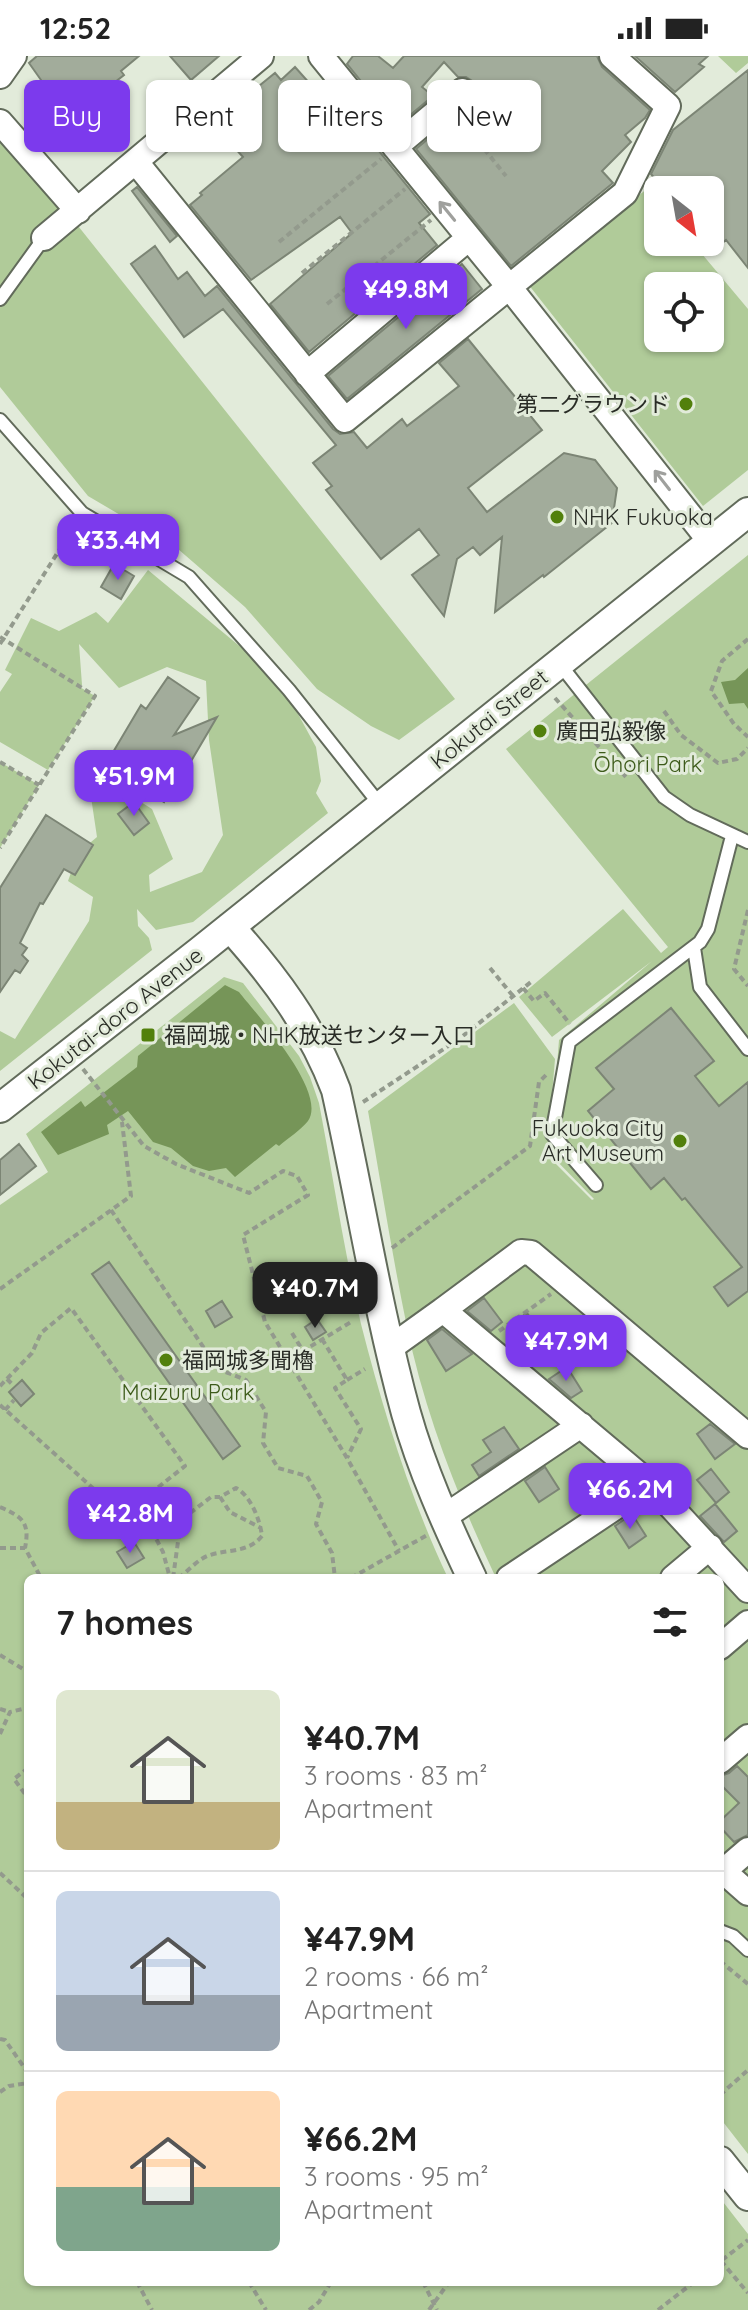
<!DOCTYPE html>
<html lang="en">
<head>
<meta charset="utf-8">
<style>
  body { margin:0; font-family:Quicksand,"Noto Sans JP",sans-serif; background:#f6f6f6; color:#222; height:100vh; display:flex; flex-direction:column; font-size:30px; white-space:nowrap }
  * { box-sizing:border-box; margin:0 }
  p { font-size:26px; color:#767676 }
  .icon { flex:none; width:44px; height:44px; fill:none; stroke:currentColor; stroke-width:2; stroke-linecap:round; stroke-linejoin:round }
  .map { position:relative; flex:1; overflow:hidden }
  .panel { position:absolute; left:24px; top:1518px; width:700px; height:712px; display:flex; flex-direction:column; background:#fff; border-radius:12px; box-shadow:0 2px 6px #0004 }
  .panel>* { flex:none }
  .top-card { position:absolute; left:24px; top:24px; width:700px; height:72px; display:flex; gap:16px }
  .needle { width:52px; rotate:149deg }
  .buttons { position:absolute; left:644px; top:120px; display:grid; gap:16px }
  .buttons a { display:grid; place-items:center; width:80px; height:80px; border-radius:12px; background:#fff; box-shadow:0 2px 6px #0004; font-size:40px }
  .price { position:absolute; translate:-50% -68px; padding:0 18px; border-radius:16px; background:#7c3aed; color:#fff; font-size:26px; line-height:52px; filter:drop-shadow(0 2px 4px #0008) }
  .price::after { content:''; position:absolute; left:50%; top:48px; width:24px; height:18px; margin-left:-12px; background:inherit; clip-path:polygon(0 0,100% 0,50% 100%) }
  .price.current { background:#222; color:#fff }
  ul { padding:0; list-style:none }
  li { display:flex; align-items:center; gap:24px; height:200px; padding:0 32px }
  li+li { border-top:2px solid #e0e0e0 }
  li span { display:grid; place-items:center; flex:none; width:224px; height:160px; border-radius:12px; color:#555 }
  li>.icon { margin-inline-start:auto }
  span .icon { width:96px; height:96px; fill:#fffc; stroke-width:1 }
  li b { font-size:34px }
  h2 { display:flex; justify-content:space-between; align-items:center; height:96px; padding:0 32px; font-size:34px }
  .chip { padding:0 28px; border-radius:12px; background:#fff; box-shadow:0 2px 6px #0004; font-size:28px; line-height:72px }
  .chip.current { background:#7c3aed; color:#fff }
  .status { display:flex; justify-content:space-between; align-items:center; height:56px; padding:0 40px; background:#fff; direction:ltr }
  .status svg { height:22px; fill:currentColor }
  .map>svg:first-child { display:block }
  .green { fill:#b0cb99; fill-rule:evenodd }
  .water { fill:#769558 }
  .building { fill:#a2ac9b; stroke:#7c8575; stroke-width:2 }
  .lines { fill:none; stroke-linecap:round; stroke-linejoin:round }
  .service-casing { stroke:#626b5b; stroke-width:16 }
  .minor-casing { stroke:#626b5b; stroke-width:28 }
  .tertiary-casing { stroke:#626b5b; stroke-width:32 }
  .path { stroke:#939a8d; stroke-width:4; stroke-dasharray:6 4; stroke-linecap:butt }
  .service { stroke:#fff; stroke-width:12 }
  .minor { stroke:#fff; stroke-width:24 }
  .tertiary { stroke:#fff; stroke-width:28 }
  .oneway { stroke:#9fa09d }
  .poi-dot { fill:#52800c; stroke:#e2ebda; stroke-width:3 }
  .labels { text-anchor:middle; stroke-width:6; stroke-linejoin:round; paint-order:stroke }
  .poi-label { font-size:22px; fill:#292c26; stroke:#e2ebda; text-anchor:start }
  .street-label { font-size:22px; fill:#292c26; stroke:#e2ebda }
  .park-label { font-size:22px; fill:#3d5b1a; stroke:#e2ebda }
</style>
</head>
<body>
<div class="status"><b>12:52</b><svg viewBox="0 0 49 12"><path d="M0 12V9h3v3zM5 12V6h3v6zM10 12V3h3v9zM15 12V0h3v12zM26 1h20v11H26zM47 4h2v5h-2z"/></svg></div>
<div class="map">
<svg width="748" height="2254" viewBox="0 0 748 2254">
  <rect width="100%" height="100%" fill="#e2ebda"/>
  <path class="green" d="M718,0h30v7l-12,10z
    M0,81l13,19 46,46 396,497 -56,41 -28,-14 -54,-37 -72,-82 -67,-58 -90,-53 -88,-109z
    M648,132l10,13v41h34l56,67v161l-45,36 -175,-222zM658,230h52v52h-52z
    M748,499v1599l-28,-36v-540h-224c-38,-81 -71,-164 -89,-251 -15,-72 -26,-144 -39,-216l146,-108 41,56 -8,96 45,45 2,-1 -44,-45 9,-114 93,-79 -100,76 -33,-40 104,-88 38,44 7,-6 -162,-198z
    M148,514l131,109 37,68 5,34 -5,12 12,20 -135,109 -37,8 -19,-21 1,17 11,12 3,12 -152,121v-40l15,8 74,-118 4,-24 -25,-16 10,-28 19,-16 -9,-60 21,5 43,27 21,50 -24,16 1,17 52,-20 21,-37 -14,-95 -3,-59 -39,-14 -48,21 -40,-44 3,41 -4,1 17,10 -47,74 -48,-28v-50l12,-18 -7,-4 26,-52 28,13 37,-19 12,11z
    M0,706l39,23 -39,63z
    M224,921l19,6 56,73 11,21 9,26c14,73 25,148 42,221 22,86 49,174 87,254h-420v704h692v-84l28,36v76h-748v-1105l48,-33 -22,-38z"/>
  <path class="water" d="M748,612v41l-4,-6 -15,1 -8,-22 14,-2z
    M225,929l14,7c18,23 89,100 69,129 -7,9 -20,17 -29,25l-3,-2 -41,33 -9,-9 -17,3 -16,-5 -22,-18 -18,-6 -25,-31 -21,14 2,9 -51,21 -17,-23 40,-31 4,6 52,-40 1,-11z"/>
  <path class="building" d="M37,0h102l-18,15 3,4 -28,22 -3,-3 -19,15 -2,-3 -4,4 -12,-15 -3,2 -24,-34z
    M170,0h49l-28,24z
    M353,0h25l15,12 11,-12h193l5,11 48,43 -5,8 -20,17 6,7 -29,29 11,12 -102,83 -95,-117 56,-47 4,-7 -2,-13 -8,-5h-8l-14,-15 -22,25 11,9 -36,30 -50,-62z
    M635,0h73l-9,8 5,3 -29,25z
    M295,11l24,27 9,-6 102,126 -11,9 18,22 -128,107 -39,-48 82,-71 -12,-16 -89,63 -61,-75 12,-10 -2,-2 43,-36 -27,-30 14,-13 -2,-3 47,-38 6,7z
    M748,14v198l-22,-28 -16,13v-63h-46l-13,-16 22,-44z
    M137,131l40,49 -7,6 -38,-51z
    M155,190l23,33 9,-7 18,24 12,-10 116,143 7,5 14,-2 13,16 35,-29 5,7 52,-40 -20,-23 29,-24 74,91 -74,58 19,24 77,-59 31,7 22,28 -4,27 4,4 -73,58 -1,-2 -48,37 7,-75 -22,18 -7,-8 -16,12 -13,57 -32,-41 27,-20 -20,-26 -38,30 -55,-69 6,-4 -19,-23 23,-18 -113,-136 -39,28 -53,-73z
    M462,208l20,25 -135,110 -19,-23z
    M114,508l20,12 -13,23 -20,-12z
    M168,621l31,21 -25,37 43,-18 -47,80 -3,-1 -3,6 -58,-38 35,-59 5,4z
    M134,746l15,21 -15,12 -16,-21z
    M46,759l47,30 -18,30 -11,-6 -21,35 -3,-1 -20,40 7,5 -5,7 6,6 -8,12 -5,-3 -15,22v-104z
    M671,952l43,53 -19,15 24,30 29,-24v209l-20,15 -14,-19 28,-20 -57,-69 -3,2 -18,-22 -13,11 -63,-78 26,-22 -18,-21z
    M19,1088l17,22 -36,29v-35z
    M109,1206l131,184 -17,13 -131,-185z
    M484,1242l18,24 -11,9 -24,-20z
    M222,1245l10,16 -17,10 -9,-16z
    M527,1257l17,23 -16,12 -16,-24z
    M317,1263l9,13 -13,8 -8,-13z
    M442,1273l30,25 -26,17 -19,-31z
    M567,1311l15,24 -11,7 -22,-19z
    M22,1324l12,14 -13,12 -12,-14z
    M710,1368l25,20 -20,15 -18,-25z
    M504,1371l15,22 -40,27 -7,-11 19,-13 -8,-12z
    M545,1411l14,22 -20,13 -14,-21z
    M711,1413l18,23 -13,11 -19,-23z
    M715,1448l22,27 -13,11 -24,-26z
    M632,1458l14,22 -17,12 -14,-22z
    M134,1486l10,16 -17,10 -10,-16z
    M737,1710l11,11v58l-14,7 -14,-15v-6l19,-18 -19,-19v-8l9,-3z"/>
  <g class="lines">
    <defs>
      <path id="service" d="M0,243l44,-61
        M0,364l82,93 107,64 100,113 92,116
        M559,607l105,134 26,18 58,27
        M694,892l6,39 48,62
        M596,1129l-44,-51 17,-92 131,-100 8,-13 24,-93
        M720,1875l13,5 15,14"/>
      <path id="minor" d="M321,0l189,232 200,253
        M0,20l14,-20
        M0,66l78,89
        M395,91l67,-56
        M136,106l209,258 280,-227 43,-87 -56,-50
        M44,182l217,-182
        M307,318l162,-136
        M443,1254l78,-58 10,1 217,183
        M390,1292l53,-38 207,174 98,106
        M444,1461l137,-92
        M509,1522l141,-94
        M673,1522l37,-31
        M720,1591l28,-24
        M720,1705l28,-24
        M723,1815l25,22
        M720,1818l28,-24"/>
      <path id="tertiary" d="M230,871c44,49 83,101 106,163 24,107 41,217 70,323 16,57 41,112 66,165
        M0,1052l200,-157 548,-439
        M720,2105l28,35"/>
    </defs>
    <use href="#service" class="service-casing"/>
    <use href="#minor" class="minor-casing"/>
    <use href="#tertiary" class="tertiary-casing"/>
    <path class="path" d="M484,30l35,45
      M459,62l47,58
      M279,186l102,-83
      M302,217l103,-84
      M327,248l104,-84
      M0,581l95,59 -95,152
      M748,583l-26,22 -11,30 23,33 14,13
      M0,588l75,-119
      M555,642l71,79
      M664,655l17,24 37,28 19,-4 11,-11
      M0,706l39,23
      M748,854l-14,59 14,17
      M490,912l23,28
      M523,932l11,13 11,-8 25,31
      M83,1013l61,77 32,18 73,29 34,-22 14,5 11,19 -65,40 22,87 82,136 52,93
      M363,1046l96,-63 72,-57
      M111,1154l107,159 28,11 20,32 -3,31 15,25 29,8 15,26 -6,22 16,29 3,25
      M392,1192l138,-102 9,-64 8,-8
      M0,1233l131,-93 -9,-74
      M499,1275l52,-37
      M292,1277l11,18 48,-29
      M322,1283l25,41 -12,8 26,41 -14,29
      M7,1323l7,7
      M347,1324l18,-11
      M0,1330l32,-33 9,-20 30,-25 114,158 -62,49 -123,-110
      M5,1354l9,-10
      M220,1441l10,15 31,16
      M138,1448l25,48 7,26
      M0,1451c23,10 30,16 25,41
      M0,1492h25l16,30
      M173,1522l8,-58 30,-23h9l16,-9c15,8 24,32 26,48 -14,17 -33,13 -52,19 -11,3 -22,16 -31,23
      M351,1522l78,-44
      M0,1599l28,17
      M0,1653l10,3
      M0,1678l10,-22 17,-4
      M28,1712l-14,11 14,19
      M0,1817l28,26
      M720,1905l28,23
      M0,1983l5,1 23,33
      M0,2036l9,-6 19,-3
      M720,2039l28,-25
      M722,2204l26,-20
      M721,2205l27,32
      M137,2226l15,28
      M249,2226l17,28
      M423,2226l14,28
      M309,2254l10,-8 12,-20
      M429,2254l20,-28
      M658,2254l36,-28"/>
    <use href="#service" class="service"/>
    <use href="#minor" class="minor"/>
    <use href="#tertiary" class="tertiary"/>
  </g>
  <defs><path id="oneway-shaft" d="M-6 0H5M1.5-3L5.5 0L1.5 3" fill="none" stroke-width="1.6" stroke-linecap="round" stroke-linejoin="round" transform="scale(2)"/></defs>
  <g class="oneway">
    <use href="#oneway-shaft" transform="translate(447 155) rotate(-129)"/>
    <use href="#oneway-shaft" transform="translate(662 424) rotate(-128)"/>
  </g>
  <g class="poi-dot">
    <circle cx="686" cy="348" r="8"/>
    <circle cx="557" cy="461" r="8"/>
    <circle cx="540" cy="675" r="8"/>
    <rect x="140" y="971" width="16" height="16" rx="4"/>
    <circle cx="680" cy="1085" r="8"/>
    <circle cx="166" cy="1304" r="8"/>
  </g>
  <g class="labels">
    <g class="poi-label">
      <text x="670" y="356" text-anchor="end">第二グラウンド</text>
      <text x="573" y="469">NHK Fukuoka</text>
      <text x="556" y="683">廣田弘毅像</text>
      <text x="164" y="987">福岡城・NHK放送センター入口</text>
      <text x="664" y="1080" text-anchor="end">Fukuoka City<tspan x="664" dy="25">Art Museum</tspan></text>
      <text x="182" y="1312">福岡城多聞櫓</text>
    </g>
    <g class="street-label">
      <text transform="translate(489 663) rotate(-39)" y="8">Kokutai Street</text>
      <text transform="translate(115 962) rotate(-38)" y="8">Kokutai-doro Avenue</text>
    </g>
    <g class="park-label">
      <text x="648" y="716">Ōhori Park</text>
      <text x="188" y="1344">Maizuru Park</text>
    </g>
  </g>
</svg>
<div class="buttons">
<a><svg class="needle" viewBox="-14 -14 28 28"><path d="M0-13l5 13h-10z" fill="#e53935"/><path d="M0 13l5-13h-10z" fill="#767676"/></svg></a>
<a><svg class="icon" aria-label="locate" viewBox="0 0 24 24"><circle cx="12" cy="12" r="6"/><path d="M12 2v4M12 18v4M2 12h4M18 12h4"/></svg></a>
</div>
<b class="price" style="left:406px;top:275px">¥49.8M</b>
<b class="price" style="left:118px;top:526px">¥33.4M</b>
<b class="price" style="left:134px;top:762px">¥51.9M</b>
<b class="price current" style="left:315px;top:1274px">¥40.7M</b>
<b class="price" style="left:566px;top:1327px">¥47.9M</b>
<b class="price" style="left:630px;top:1475px">¥66.2M</b>
<b class="price" style="left:130px;top:1499px">¥42.8M</b>
<div class="top-card">
<a class="chip current">Buy</a>
<a class="chip">Rent</a>
<a class="chip">Filters</a>
<a class="chip">New</a>
</div>
<section class="panel">
<h2>7 homes<svg class="icon" aria-label="filters" viewBox="0 0 24 24"><path d="M4 7h16M4 17h16"/><circle cx="9" cy="7" r="2"/><circle cx="15" cy="17" r="2"/></svg></h2>
<ul>
<li><span style="background:linear-gradient(#dfe7d0 70%,#c2b280 0)"><svg class="icon" aria-label="home" viewBox="0 0 24 24"><path d="M3 11l9-7 9 7M6 9v11h12V9"/></svg></span><div><b>¥40.7M</b><p>3 rooms · 83 m²</p><p>Apartment</p></div></li>
<li><span style="background:linear-gradient(#c9d6e8 65%,#9aa5b1 0)"><svg class="icon" aria-label="home" viewBox="0 0 24 24"><path d="M3 11l9-7 9 7M6 9v11h12V9"/></svg></span><div><b>¥47.9M</b><p>2 rooms · 66 m²</p><p>Apartment</p></div></li>
<li><span style="background:linear-gradient(#ffd9b3 60%,#7fa58c 0)"><svg class="icon" aria-label="home" viewBox="0 0 24 24"><path d="M3 11l9-7 9 7M6 9v11h12V9"/></svg></span><div><b>¥66.2M</b><p>3 rooms · 95 m²</p><p>Apartment</p></div></li>
</ul>
</section>
</div>
</body>
</html>
